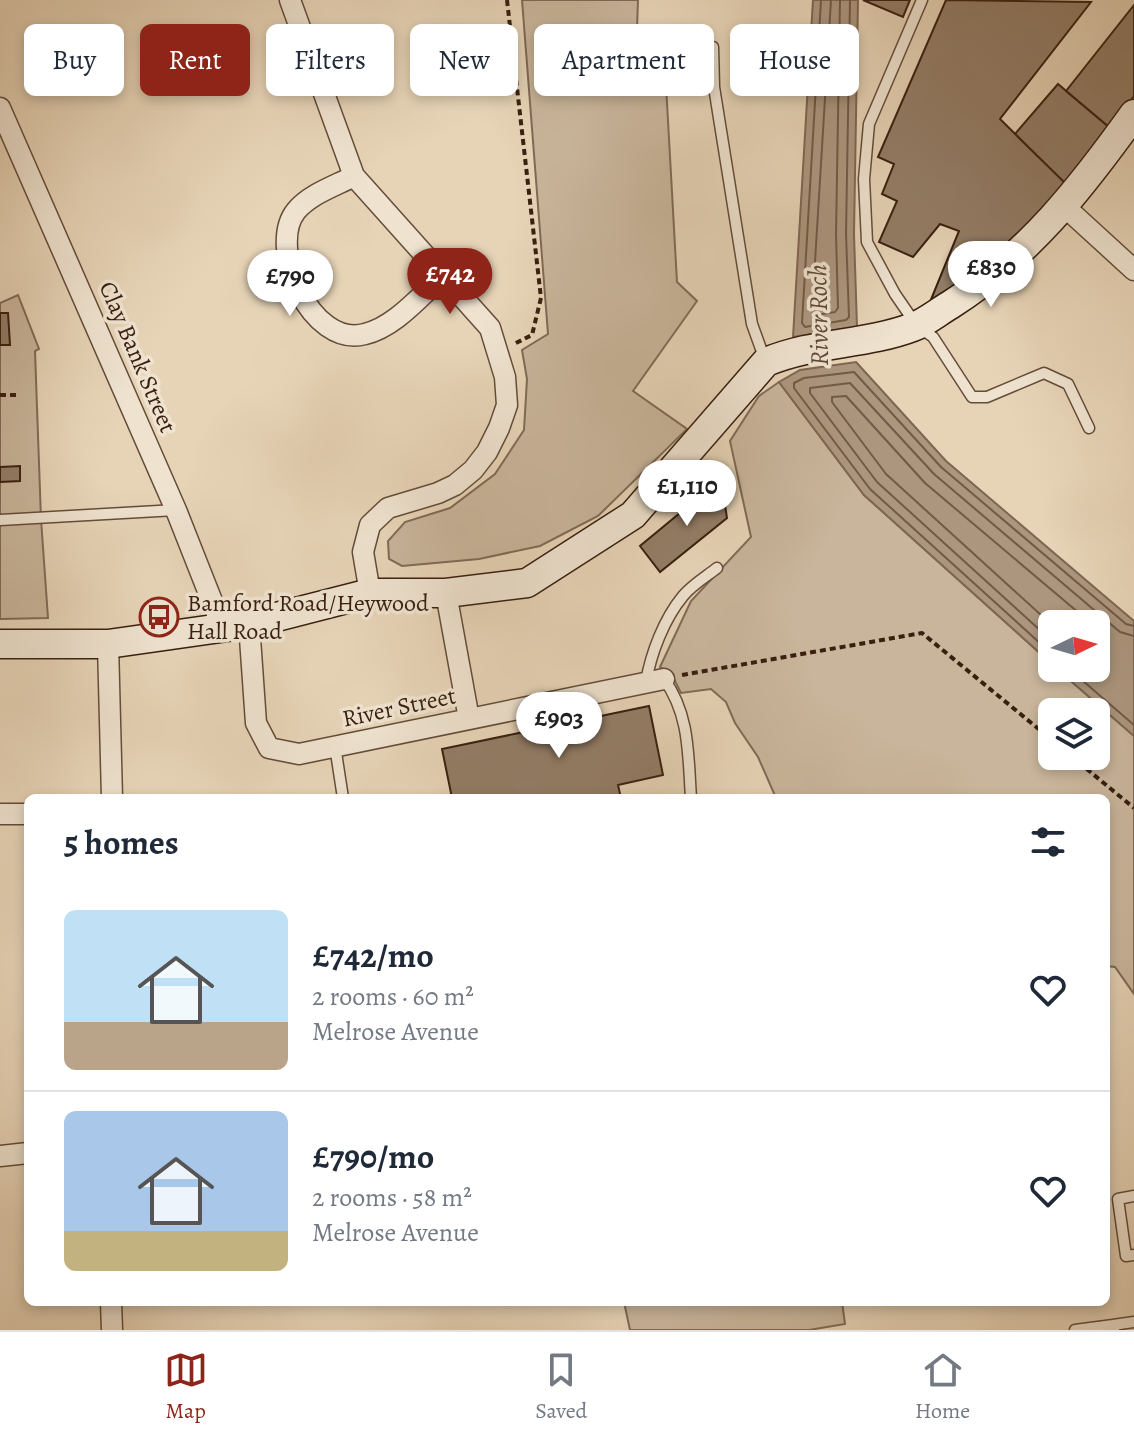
<!DOCTYPE html>
<html lang="en">
<head>
<meta charset="utf-8">
<style>
  body { margin:0; font-family:Alegreya,serif; background:#f6f6f7; color:#1f2937; height:100vh; display:flex; flex-direction:column; font-size:30px; white-space:nowrap }
  * { box-sizing:border-box; margin:0 }
  p { font-size:26px; color:#747a83 }
  .icon { flex:none; width:44px; height:44px; fill:none; stroke:currentColor; stroke-width:2; stroke-linecap:round; stroke-linejoin:round }
  .map { position:relative; flex:1; overflow:hidden }
  .panel { position:absolute; left:24px; top:794px; width:1086px; height:512px; display:flex; flex-direction:column; background:#fff; border-radius:12px; box-shadow:0 4px 12px #0003 }
  .panel>* { flex:none }
  .top-card { position:absolute; left:24px; top:24px; width:1086px; height:72px; display:flex; gap:16px }
  .needle { width:52px; rotate:85deg }
  .controls { position:absolute; left:1038px; top:610px; display:grid; gap:16px }
  .controls a { display:grid; place-items:center; width:72px; height:72px; border-radius:12px; background:#fff; box-shadow:0 4px 12px #0003; font-size:40px }
  .price { position:absolute; translate:-50% -68px; padding:0 18px; border-radius:28px; background:#fff; color:#222; font-size:26px; line-height:52px; filter:drop-shadow(0 2px 4px #0008) }
  .price::after { content:''; position:absolute; left:50%; top:48px; width:24px; height:18px; margin-left:-12px; background:inherit; clip-path:polygon(0 0,100% 0,50% 100%) }
  .price.current { background:#8f2418; color:#fff }
  ul { padding:0; list-style:none }
  li { display:flex; align-items:center; gap:24px; height:200px; padding:0 40px }
  li+li { border-top:2px solid #e0e1e3 }
  li span { display:grid; place-items:center; flex:none; width:224px; height:160px; border-radius:12px; color:#555 }
  li>.icon { margin-inline-start:auto }
  span .icon { width:96px; height:96px; fill:#fffc; stroke-width:1 }
  li b { font-size:34px }
  h2 { display:flex; justify-content:space-between; align-items:center; height:96px; padding:0 40px; font-size:34px }
  .tag { padding:0 28px; border-radius:12px; background:#fff; box-shadow:0 4px 12px #0003; font-size:28px; line-height:72px }
  .tag.current { background:#8f2418; color:#fff }
  .tab-bar { display:flex; justify-content:space-around; align-items:center; height:112px; border-top:2px solid #e0e1e3; background:#fff; font-size:22px; color:#747a83 }
  .tab-bar a { display:grid; justify-items:center; gap:4px }
  .tab-bar .current { color:#8f2418 }
  .map>svg:first-child { display:block }
  .green { fill:#c9b59b; stroke:#806a56; stroke-width:2; fill-rule:evenodd }
  .water { fill:#ac967e; stroke:#7e6652; stroke-width:2 }
  .lines { fill:none; stroke-linecap:round; stroke-linejoin:round }
  .shore { stroke:#725a47; stroke-width:2 }
  .building { fill:#937d67; stroke:#381f10; stroke-width:2 }
  .lane-casing { stroke:#644c3a; stroke-width:13 }
  .street-casing { stroke:#644c3a; stroke-width:23 }
  .secondary-casing { stroke:#381f10; stroke-width:31 }
  .path { stroke:#381f10; stroke-width:4; stroke-dasharray:6 4; stroke-linecap:butt }
  .lane { stroke:#efe3d0; stroke-width:10 }
  .street { stroke:#efe3d0; stroke-width:20 }
  .secondary { stroke:#efe3d0; stroke-width:28 }
  .labels { text-anchor:middle; stroke-width:7; stroke-linejoin:round; paint-order:stroke }
  .street-label { font-size:24px; fill:#381f10; stroke:#efe3d0 }
  .poi-label { font-size:24px; fill:#381f10; stroke:#efe3d0; text-anchor:start }
  .water-label { font-size:26px; font-style:italic; fill:#614936; stroke:#efe3d0 }
</style>
</head>
<body>
<div class="map">
<svg width="1134" height="1330" viewBox="0 0 1134 1330">
  <rect width="100%" height="100%" fill="#e7d4b7"/>
  <filter id="stains"><feTurbulence type="fractalNoise" baseFrequency=".0025" numOctaves="4"/><feColorMatrix values="0 0 0 0 .2 0 0 0 0 .09 0 0 0 0 .02 0 0 0 .5 -.17"/></filter>
  <radialGradient id="worn" r=".72"><stop offset=".6" stop-color="#630" stop-opacity="0"/><stop offset="1" stop-color="#630" stop-opacity=".3"/></radialGradient>
  <path class="green" d="M522,0h116l-1,29 26,2 14,251 20,19 -64,90 54,38 -89,87 -58,30 -61,13 -77,7 -13,-7 -1,-18 17,-19 45,-14 45,-34 29,-44 3,-51 -5,-29 26,-16z
    M18,295l21,54 -4,2 6,168 7,99 -48,1v-316z
    M779,382l85,113 188,169v4h4l78,68v258l-19,-27 -9,-1v-168h-330l-18,-41 -23,-34 -9,-21 -15,-13 -30,4 -9,-18 -12,-8 31,-66 60,-64 -21,-96 29,-45zM1052,712h44v44h-44z
    M624,1302h218l3,22 -36,6h-179z"/>
  <path class="water" d="M813,0h45l-4,234 3,93 -64,10z
    M856,362l90,99 188,160v115l-78,-68h40v-44h-44v40l-188,-169 -85,-113 21,-12z"/>
  <g class="lines">
    <path class="shore" d="M821,0l-19,323 3,4 41,-7 3,-3 -3,-83 4,-234
      M831,0l-19,311 4,4 19,-3 3,-4 -2,-74 4,-234
      M1052,625l-166,-151 -54,-72v-5l14,-1 79,87 167,141
      M1052,641l-175,-159 -67,-89v-5l40,-5 84,91 186,158 14,4
      M1052,654l-182,-165 -76,-101v-5l10,-5 50,-6 87,95 185,157 8,2
      M1068,668l66,57"/>
  </g>
  <path class="building" d="M863,0h47l-7,17z
    M946,0l145,2 -91,117 68,67 -54,67 -84,49 29,-71 -19,-7 -27,33 -34,-15 18,-41 -15,-7 12,-30 -16,-7z
    M1134,5v91l-24,32 -44,-37z
    M1058,84l52,44 -45,55 -50,-49z
    M0,313h8l2,32h-10z
    M20,466v15l-20,1v-15z
    M721,479l6,39 -67,54 -20,-26z
    M649,706l14,69 -45,10 3,13h-169l-10,-49z"/>
  <g class="lines">
    <defs>
      <path id="lane" d="M922,0l-53,124 -5,55 3,63 28,52 22,32 16,11 39,60h15l57,-24 24,11 21,44
        M713,47l1,40 38,237 13,36
        M0,520l176,-10
        M664,679c26,36 24,76 27,119
        M646,682c5,-29 18,-63 37,-86 9,-11 24,-20 34,-28
        M335,746l8,52
        M1134,1196l-16,3 8,57 8,-1
        M1113,1325l21,-3
        M1075,1330l38,-5 1,5"/>
      <path id="street" d="M290,0l64,176 136,152 15,49 2,28 -8,23 -12,24 -14,18 -18,15 -17,8 -50,15 -18,17 -7,27 7,41
        M0,108l176,402 47,119
        M354,176c-19,10 -44,18 -58,35 -29,36 15,138 69,123 30,-7 55,-38 78,-58
        M1064,206l70,64
        M446,593l23,126
        M249,624l7,99 13,25 30,6 365,-75
        M108,644l4,154
        M0,814h28
        M0,1156l28,-3
        M111,1302l1,28"/>
      <path id="secondary" d="M0,644h108l141,-20 121,-31h76l81,-10 106,-68 133,-153c47,-20 100,-17 147,-35 13,-5 25,-15 37,-22 78,-49 131,-117 184,-191"/>
    </defs>
    <use href="#lane" class="lane-casing"/>
    <use href="#street" class="street-casing"/>
    <use href="#secondary" class="secondary-casing"/>
    <path class="path" d="M507,0l34,298 -9,37 -18,9
      M0,395h17
      M682,675l240,-42 130,107
      M1071,756l63,52"/>
    <use href="#lane" class="lane"/>
    <use href="#street" class="street"/>
    <use href="#secondary" class="secondary"/>
  </g>
  <defs>
    <symbol id="bus-ring" viewBox="-11 -11 22 22"><circle r="9.5" fill="#efe3d0" stroke="#8f2418" stroke-width="1.5"/><path d="M-5-6H5V4H4V6H2V4H-2V6H-4V4H-5ZM-3.5-4V0h7V-4ZM-3.5 1.2v1.5H-2V1.2ZM2 1.2v1.5H3.5V1.2Z" fill="#8f2418"/></symbol>
  </defs>
  <g fill-rule="evenodd">
    <use href="#bus-ring" x="137" y="595" width="44" height="44"/>
  </g>
  <g class="labels">
    <g class="street-label">
      <text transform="translate(138 357) rotate(67)" y="8">Clay Bank Street</text>
      <text transform="translate(399 707) rotate(-12)" y="8">River Street</text>
    </g>
    <g class="poi-label">
      <text x="187" y="611">Bamford Road/Heywood<tspan x="187" dy="28">Hall Road</tspan></text>
    </g>
    <g class="water-label">
      <text transform="translate(818 315) rotate(-91)" y="9">River Roch</text>
    </g>
  </g>
  <rect width="100%" height="100%" filter="url(#stains)"/>
  <rect width="100%" height="100%" fill="url(#worn)"/>
</svg>
<div class="controls">
<a><svg class="needle" viewBox="-14 -14 28 28"><path d="M0-13l5 13h-10z" fill="#e53935"/><path d="M0 13l5-13h-10z" fill="#747a83"/></svg></a>
<a><svg class="icon" aria-label="layers" viewBox="0 0 24 24"><path d="M12 4l9 5-9 5-9-5zM3 14l9 5 9-5"/></svg></a>
</div>
<b class="price" style="left:991px;top:309px">£830</b>
<b class="price current" style="left:450px;top:316px">£742</b>
<b class="price" style="left:290px;top:318px">£790</b>
<b class="price" style="left:687px;top:528px">£1,110</b>
<b class="price" style="left:559px;top:760px">£903</b>
<div class="top-card">
<a class="tag">Buy</a>
<a class="tag current">Rent</a>
<a class="tag">Filters</a>
<a class="tag">New</a>
<a class="tag">Apartment</a>
<a class="tag">House</a>
</div>
<section class="panel">
<h2>5 homes<svg class="icon" aria-label="filters" viewBox="0 0 24 24"><path d="M4 7h16M4 17h16"/><circle cx="9" cy="7" r="2"/><circle cx="15" cy="17" r="2"/></svg></h2>
<ul>
<li><span style="background:linear-gradient(#bfe0f5 70%,#b9a48a 0)"><svg class="icon" aria-label="home" viewBox="0 0 24 24"><path d="M3 11l9-7 9 7M6 9v11h12V9"/></svg></span><div><b>£742/mo</b><p>2 rooms · 60 m²</p><p>Melrose Avenue</p></div><svg class="icon" aria-label="heart" viewBox="0 0 24 24"><path d="M12 20l-8-8c-3-5 5-10 8-4 3-6 11-1 8 4z"/></svg></li>
<li><span style="background:linear-gradient(#a9c7e8 75%,#c2b280 0)"><svg class="icon" aria-label="home" viewBox="0 0 24 24"><path d="M3 11l9-7 9 7M6 9v11h12V9"/></svg></span><div><b>£790/mo</b><p>2 rooms · 58 m²</p><p>Melrose Avenue</p></div><svg class="icon" aria-label="heart" viewBox="0 0 24 24"><path d="M12 20l-8-8c-3-5 5-10 8-4 3-6 11-1 8 4z"/></svg></li>
</ul>
</section>
</div>
<nav class="tab-bar">
<a class="current"><svg class="icon" aria-label="map" viewBox="0 0 24 24"><path d="M3 6l6-2 6 2 6-2v14l-6 2-6-2-6 2zM9 4v14M15 6v14"/></svg>Map</a>
<a><svg class="icon" aria-label="saved" viewBox="0 0 24 24"><path d="M7 4h10v16l-5-4-5 4z"/></svg>Saved</a>
<a><svg class="icon" aria-label="home" viewBox="0 0 24 24"><path d="M3 11l9-7 9 7M6 9v11h12V9"/></svg>Home</a>
</nav>
</body>
</html>
